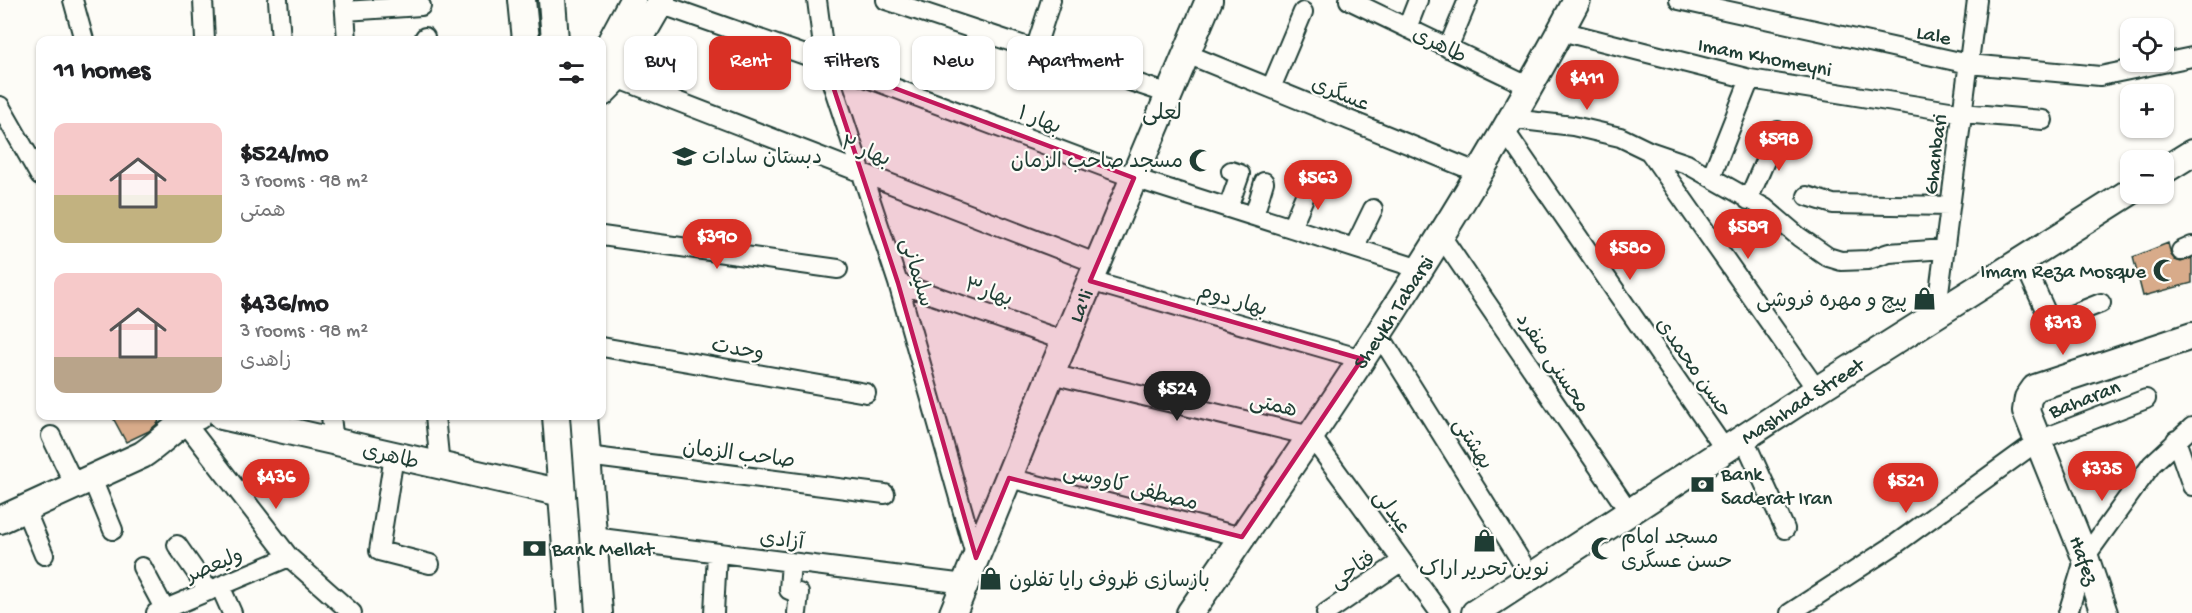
<!DOCTYPE html>
<html lang="en">
<head>
<meta charset="utf-8">
<style>
  body { margin:0; font-family:"Gochi Hand","Playpen Sans Arabic",sans-serif; background:#f6f6f6; color:#202124; height:100vh; display:flex; flex-direction:column; font-size:22px; white-space:nowrap }
  * { box-sizing:border-box; margin:0 }
  p { font-size:20px; color:#757577 }
  .icon { flex:none; width:33px; height:33px; fill:none; stroke:currentColor; stroke-width:2; stroke-linecap:round; stroke-linejoin:round }
  .map { position:relative; flex:1; overflow:hidden }
  .drawer { position:absolute; left:36px; top:36px; width:570px; height:384px; display:flex; flex-direction:column; background:#fff; border-radius:12px; box-shadow:0 2px 4px #0004 }
  .drawer>* { flex:none }
  .hud { position:absolute; left:624px; top:36px; width:570px; height:54px; display:flex; gap:12px }
  .buttons { position:absolute; left:2120px; top:18px; display:grid; gap:12px }
  .buttons a { display:grid; place-items:center; width:54px; height:54px; border-radius:12px; background:#fff; box-shadow:0 2px 4px #0004; font-size:30px }
  .price { position:absolute; translate:-50% -51px; padding:0 14px; border-radius:21px; background:#d93025; color:#fff; font-size:20px; line-height:39px; filter:drop-shadow(0 2px 3px #0008) }
  .price::after { content:''; position:absolute; left:50%; top:36px; width:18px; height:14px; margin-left:-9px; background:inherit; clip-path:polygon(0 0,100% 0,50% 100%) }
  .price.current { background:#222; color:#fff }
  ul { padding:0; list-style:none }
  li { display:flex; align-items:center; gap:18px; height:150px; padding:0 18px }
  li span { display:grid; place-items:center; flex:none; width:168px; height:120px; border-radius:12px; color:#555 }
  li>.icon { margin-inline-start:auto }
  span .icon { width:72px; height:72px; fill:#fffc; stroke-width:1 }
  li b { font-size:26px }
  h2 { display:flex; justify-content:space-between; align-items:center; height:72px; padding:0 18px; font-size:26px }
  .pill { padding:0 21px; border-radius:12px; background:#fff; box-shadow:0 2px 4px #0004; font-size:21px; line-height:54px }
  .pill.current { background:#d93025; color:#fff }
  .map>svg:first-child { display:block }
  .building { fill:#d8ab8a; stroke:#1f3d34; stroke-width:1.5 }
  .lines { fill:none; stroke-linecap:round; stroke-linejoin:round }
  .street-casing { stroke:#1f3d34; stroke-width:22 }
  .secondary-casing { stroke:#1f3d34; stroke-width:30 }
  .street { stroke:#fdfcf7; stroke-width:18 }
  .secondary { stroke:#fdfcf7; stroke-width:26 }
  .marked { fill:#c2185b; fill-opacity:0.2; stroke:#c2185b; stroke-width:4.5; stroke-linejoin:round }
  .labels { text-anchor:middle; stroke-width:4.5; stroke-linejoin:round; paint-order:stroke }
  .street-label { font-size:21px; fill:#1f3d34; stroke:#fdfcf7 }
  .poi-label { font-size:21px; fill:#1f3d34; stroke:#fdfcf7; text-anchor:start }
  .neighbourhood-label { font-size:22px; fill:#1f3d34; stroke:#fdfcf7 }
</style>
</head>
<body>
<div class="map">
<svg width="2192" height="613" viewBox="0 0 2192 613">
  <rect width="100%" height="100%" fill="#fdfcf7"/>
  <filter id="ink" filterUnits="userSpaceOnUse"><feTurbulence type="fractalNoise" baseFrequency=".0167" numOctaves="2"/><feDisplacementMap in="SourceGraphic" scale="12" xChannelSelector="R" yChannelSelector="G"/><feConvolveMatrix kernelMatrix="1 2 1 2 8 2 1 2 1" color-interpolation-filters="sRGB"/></filter>
  <g filter="url(#ink)">
    <path class="building" d="M2168,243l3,12 4,5 6,2 11,-4v25l-49,13 -10,-39z
      M112,416h48l-2,7 -9,8 -23,11z"/>
    <g class="lines">
      <defs>
        <path id="street" d="M73,0l11,40
          M203,0l2,40
          M278,0l3,40
          M344,0l3,40
          M817,0l8,62 73,221 78,275
          M886,0l283,94
          M1349,0l181,87
          M1679,0l290,64 131,12 92,-19
          M660,4l165,58 309,116 286,91
          M345,11l76,-5
          M1407,28l11,-28
          M1561,31l189,48 212,34 81,7
          M425,37v3
          M1448,48l20,-48
          M1035,50l16,-50
          M1187,54l292,119
          M617,78l481,186
          M1271,88l32,-76
          M0,106l40,70
          M1513,119l60,7 47,11 29,14 38,13 78,44 34,29 29,20 13,4 27,-1 21,-7 56,-4
          M1505,131l221,320
          M1649,151l168,239
          M1711,177l39,-98
          M1807,196l26,8 117,2
          M1748,200l30,-69
          M1228,208l12,-34 -9,-3
          M1254,216l10,-34
          M1291,228l21,-49
          M602,236l236,33
          M1441,236l189,277
          M1354,248l19,-39
          M2181,251l11,-5
          M2023,261l28,62 50,-20
          M1090,281l272,78
          M898,283l167,58
          M1936,315l41,-315
          M1379,334l152,243
          M602,347l264,46
          M1051,374l260,62 129,177
          M180,416l109,141 63,56
          M331,416l3,27
          M435,416l5,50
          M51,436l24,50
          M1744,439l41,90
          M2176,440l16,46
          M394,456l-15,95 51,13
          M587,456l298,38
          M1009,478l233,59
          M92,479l21,51
          M25,509l19,46
          M593,537l372,47
          M177,545l32,46
          M791,562l-2,28 10,3 -2,20
          M142,567l23,43
          M220,586l12,27
          M156,613l133,-56
          M714,613l3,-60
          M1326,613l76,-52
          M1790,613l103,-67 146,-106 107,-41
          M2068,613l17,-56 67,-93 40,-37"/>
        <g id="secondary">
          <path d="M522,0l4,40"/>
          <path d="M552,0l3,40"/>
          <path d="M602,58l31,-58"/>
          <path d="M602,93l15,-15 45,-78"/>
          <path d="M2163,171l29,-18"/>
          <path d="M222,416l340,77"/>
          <path d="M556,416l15,197"/>
          <path d="M584,416l15,197"/>
          <path d="M0,520l142,-65c19,-12 35,-32 56,-39"/>
          <path id="s1" d="M953,613l98,-239 158,-374"/>
          <path id="s2" d="M1190,613c137,-199 274,-399 387,-613"/>
          <path id="s3" d="M1475,613l342,-223 313,-198"/>
          <path d="M2104,613l-19,-56 -59,-146 2,-13 7,-10 157,-52"/>
        </g>
      </defs>
      <use href="#street" class="street-casing"/>
      <use href="#secondary" class="secondary-casing"/>
      <use href="#street" class="street"/>
      <use href="#secondary" class="secondary"/>
    </g>
  </g>
  <path class="marked" d="M825,62l309,116 -44,103 272,78 -120,178 -233,-59 -33,80 -78,-275z"/>
  <defs>
    <symbol id="school-bare" viewBox="-9 -9 18 18"><path d="M0-5L7-2L0 1L-7-2ZM-4 1L0 2.5L4 1V4Q0 6-4 4Z" fill="#1f3d34" stroke="#fdfcf7" stroke-width="2.5" paint-order="stroke"/></symbol>
    <symbol id="mosque-bare" viewBox="-9 -9 18 18"><path d="M3.5-4.9A6 6 0 1 0 3.5 4.9A5 5 0 1 1 3.5-4.9Z" fill="#1f3d34" stroke="#fdfcf7" stroke-width="2.5" paint-order="stroke"/></symbol>
    <symbol id="shop-bare" viewBox="-9 -9 18 18"><path d="M-5-2.5h2.3a2.7 3.5 0 0 1 5.4 0H5L5.5 6h-11ZM-1.5-2.5h3a1.5 2.3 0 0 0-3 0Z" fill="#1f3d34" stroke="#fdfcf7" stroke-width="2.5" paint-order="stroke"/></symbol>
    <symbol id="bank-bare" viewBox="-9 -9 18 18"><path d="M-6-4H6V4H-6ZM0-2.3a2.3 2.3 0 1 0 0 4.6a2.3 2.3 0 1 0 0-4.6Z" fill="#1f3d34" stroke="#fdfcf7" stroke-width="2.5" paint-order="stroke"/></symbol>
  </defs>
  <g fill-rule="evenodd">
    <use href="#school-bare" x="668" y="140" width="33" height="33"/>
    <use href="#mosque-bare" x="1184" y="144" width="33" height="33"/>
    <use href="#mosque-bare" x="2148" y="254" width="33" height="33"/>
    <use href="#shop-bare" x="1908" y="282" width="33" height="33"/>
    <use href="#bank-bare" x="1686" y="468" width="33" height="33"/>
    <use href="#shop-bare" x="1468" y="524" width="33" height="33"/>
    <use href="#bank-bare" x="518" y="532" width="33" height="33"/>
    <use href="#mosque-bare" x="1586" y="532" width="33" height="33"/>
    <use href="#shop-bare" x="974" y="562" width="33" height="33"/>
  </g>
  <g class="labels">
    <g class="street-label">
      <text transform="translate(1934 34) rotate(12)" y="7">Lale</text>
      <text transform="translate(1440 44) rotate(26)" y="7">طاهری</text>
      <text transform="translate(1765 56) rotate(11)" y="7">Imam Khomeyni</text>
      <text transform="translate(1341 93) rotate(22)" y="7">عسگری</text>
      <text transform="translate(1040 119) rotate(21)" y="7">بهار ۱</text>
      <text transform="translate(866 150) rotate(21)" y="7">بهار ۲</text>
      <text transform="translate(1934 154) rotate(-83)" y="7">Ghanbari</text>
      <text transform="translate(918 272) rotate(73)" y="7">سلیمانی</text>
      <text transform="translate(989 291) rotate(19)" y="7">بهار۳</text>
      <text transform="translate(1233 299) rotate(16)" y="7">بهار دوم</text>
      <text dy="7" stroke="none"><textPath href="#s1" startOffset="333">La'li</textPath></text>
      <text dy="7" stroke="none"><textPath href="#s2" startOffset="363">Sheykh Tabarsi</textPath></text>
      <text transform="translate(738 348) rotate(10)" y="7">وحدت</text>
      <text transform="translate(1554 362) rotate(56)" y="7">محسنی منفرد</text>
      <text transform="translate(1695 367) rotate(55)" y="7">حسن محمدی</text>
      <text transform="translate(2084 398) rotate(-21)" y="7">Baharan</text>
      <text dy="7" stroke="none"><textPath href="#s3" startOffset="390">Mashhad Street</textPath></text>
      <text transform="translate(1274 404) rotate(13)" y="7">همتی</text>
      <text transform="translate(1474 443) rotate(58)" y="7">بهشتی</text>
      <text transform="translate(739 453) rotate(7)" y="7">صاحب الزمان</text>
      <text transform="translate(391 455) rotate(13)" y="7">طاهری</text>
      <text transform="translate(1131 486) rotate(14)" y="7">مصطفی کاووسی</text>
      <text transform="translate(1393 511) rotate(54)" y="7">عبدلی</text>
      <text transform="translate(782 539) rotate(7)" y="7">آزادی</text>
      <text transform="translate(2085 560) rotate(70)" y="7">Hafez</text>
      <text transform="translate(214 564) rotate(-23)" y="7">ولیعصر</text>
      <text transform="translate(1352 569) rotate(-34)" y="7">فتاحی</text>
    </g>
    <g class="poi-label">
      <text x="702" y="163">دبستان سادات</text>
      <text x="1183" y="167" text-anchor="end">مسجد صاحب الزمان</text>
      <text x="2146" y="277" text-anchor="end">Imam Reza Mosque</text>
      <text x="1907" y="306" text-anchor="end">پیچ و مهره فروشی</text>
      <text x="1721" y="480">Bank<tspan x="1721" dy="24">Saderat Iran</tspan></text>
      <text x="1621" y="543">مسجد امام<tspan x="1621" dy="24">حسن عسگری</tspan></text>
      <text x="552" y="555">Bank Mellat</text>
      <text x="1484" y="575" text-anchor="middle">نوین تحریر اراک</text>
      <text x="1009" y="586">بازسازی ظروف رایا تفلون</text>
    </g>
    <g class="neighbourhood-label">
      <text x="1162" y="119">لعلی</text>
    </g>
  </g>
</svg>
<div class="buttons">
<a><svg class="icon" aria-label="locate" viewBox="0 0 24 24"><circle cx="12" cy="12" r="6"/><path d="M12 2v4M12 18v4M2 12h4M18 12h4"/></svg></a>
<a>+</a>
<a>−</a>
</div>
<b class="price" style="left:1587px;top:111px">$411</b>
<b class="price" style="left:1779px;top:172px">$598</b>
<b class="price" style="left:1318px;top:211px">$563</b>
<b class="price" style="left:1748px;top:260px">$589</b>
<b class="price" style="left:717px;top:270px">$390</b>
<b class="price" style="left:1630px;top:281px">$580</b>
<b class="price" style="left:2063px;top:356px">$313</b>
<b class="price current" style="left:1177px;top:422px">$524</b>
<b class="price" style="left:2102px;top:502px">$335</b>
<b class="price" style="left:276px;top:510px">$436</b>
<b class="price" style="left:1906px;top:514px">$521</b>
<div class="hud">
<a class="pill">Buy</a>
<a class="pill current">Rent</a>
<a class="pill">Filters</a>
<a class="pill">New</a>
<a class="pill">Apartment</a>
</div>
<section class="drawer">
<h2>11 homes<svg class="icon" aria-label="filters" viewBox="0 0 24 24"><path d="M4 7h16M4 17h16"/><circle cx="9" cy="7" r="2"/><circle cx="15" cy="17" r="2"/></svg></h2>
<ul>
<li><span style="background:linear-gradient(#f6c9c9 60%,#c2b280 0)"><svg class="icon" aria-label="home" viewBox="0 0 24 24"><path d="M3 11l9-7 9 7M6 9v11h12V9"/></svg></span><div><b>$524/mo</b><p>3 rooms · 98 m²</p><p>همتی</p></div></li>
<li><span style="background:linear-gradient(#f6c9c9 70%,#b9a48a 0)"><svg class="icon" aria-label="home" viewBox="0 0 24 24"><path d="M3 11l9-7 9 7M6 9v11h12V9"/></svg></span><div><b>$436/mo</b><p>3 rooms · 98 m²</p><p>زاهدی</p></div></li>
</ul>
</section>
</div>
</body>
</html>
